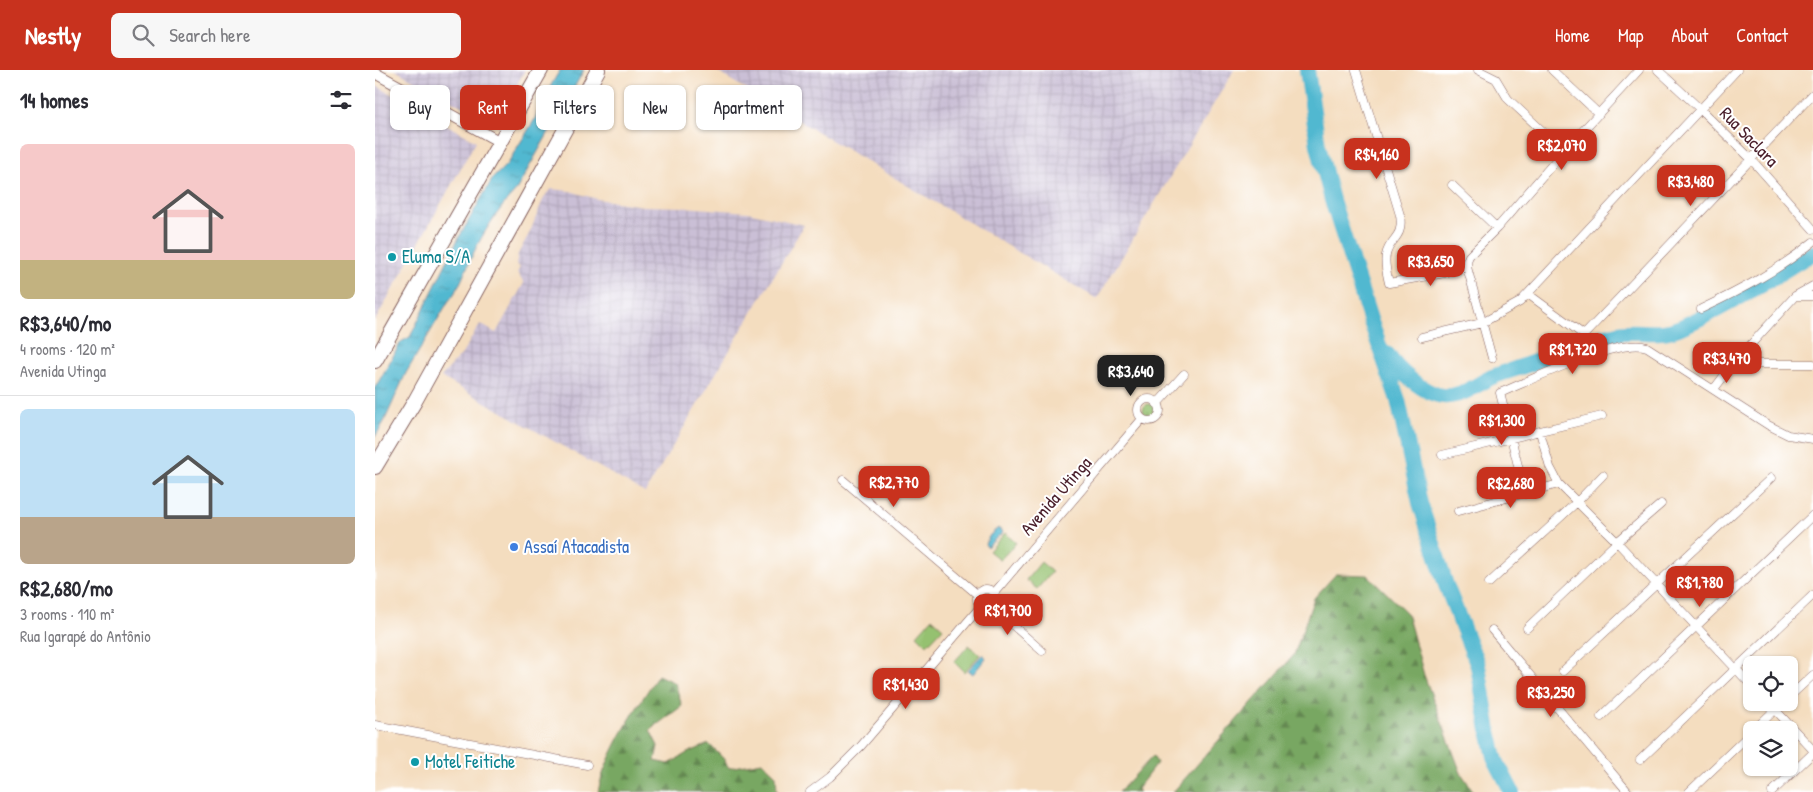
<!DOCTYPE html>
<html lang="en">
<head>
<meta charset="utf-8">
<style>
  body { margin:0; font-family:"Patrick Hand",sans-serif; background:#f7f7f7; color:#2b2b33; height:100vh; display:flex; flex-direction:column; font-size:19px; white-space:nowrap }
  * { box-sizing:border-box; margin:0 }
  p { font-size:16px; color:#7c7c81 }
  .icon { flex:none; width:28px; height:28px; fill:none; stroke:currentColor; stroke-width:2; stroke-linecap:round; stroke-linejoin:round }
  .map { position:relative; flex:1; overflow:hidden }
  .side { display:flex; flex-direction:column; background:#fff; width:375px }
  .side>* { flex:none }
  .banner { position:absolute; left:15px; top:15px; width:475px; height:45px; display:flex; gap:10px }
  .tools { position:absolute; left:1368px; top:586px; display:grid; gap:10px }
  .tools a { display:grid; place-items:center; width:55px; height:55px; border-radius:8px; background:#fff; box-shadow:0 1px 4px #0004; font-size:25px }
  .price { position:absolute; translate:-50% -42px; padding:0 11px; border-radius:10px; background:#c8321e; color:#fff; font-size:16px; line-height:32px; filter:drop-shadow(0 1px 2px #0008) }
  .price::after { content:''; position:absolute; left:50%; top:30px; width:15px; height:11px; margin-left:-8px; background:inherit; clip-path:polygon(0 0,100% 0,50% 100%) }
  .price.on { background:#222; color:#fff }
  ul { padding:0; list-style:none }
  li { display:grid; align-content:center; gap:10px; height:265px; padding:0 20px }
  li+li { border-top:1px solid #e1e1e2 }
  li span { display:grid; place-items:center; height:155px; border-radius:8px; color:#555 }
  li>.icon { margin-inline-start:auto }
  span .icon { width:90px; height:90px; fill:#fffc; stroke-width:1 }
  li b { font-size:21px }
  h2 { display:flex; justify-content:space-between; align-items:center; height:60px; padding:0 20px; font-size:21px }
  .chip { padding:0 18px; border-radius:8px; background:#fff; box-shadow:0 1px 4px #0004; font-size:18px; line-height:45px }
  .chip.on { background:#c8321e; color:#fff }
  header { display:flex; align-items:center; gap:30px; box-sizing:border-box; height:70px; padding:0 25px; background:#c8321e; color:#fff }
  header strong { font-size:24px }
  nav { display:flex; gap:28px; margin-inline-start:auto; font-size:18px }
  .search { width:350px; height:45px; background:#f7f7f7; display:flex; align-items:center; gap:12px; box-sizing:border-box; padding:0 18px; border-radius:8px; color:#7c7c81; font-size:19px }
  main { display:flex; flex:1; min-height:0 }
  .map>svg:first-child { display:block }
  .industrial { fill:url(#industrial-grid) }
  .grass { fill:url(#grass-dots); stroke:#70704d }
  .forest { fill:url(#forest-firs); stroke:#616346 }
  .garden { fill:#95c16f; stroke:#70704d }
  .water { fill:url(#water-ripples); stroke:#4e6c7e }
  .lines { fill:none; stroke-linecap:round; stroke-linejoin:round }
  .river { stroke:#51b8d0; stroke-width:16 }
  .street-casing { stroke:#86625f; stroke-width:9 }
  .secondary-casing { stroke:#86625f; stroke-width:12 }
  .highway-casing { stroke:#86625f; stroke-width:16 }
  .street { stroke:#fff; stroke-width:8 }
  .secondary { stroke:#fff; stroke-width:10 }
  .highway { stroke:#fff; stroke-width:14 }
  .culture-dot { fill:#0f9aa8; stroke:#fff; stroke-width:2 }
  .shop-dot { fill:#3f7fe0; stroke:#fff; stroke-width:2 }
  .labels { text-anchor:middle; stroke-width:4; stroke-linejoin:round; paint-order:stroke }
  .street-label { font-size:18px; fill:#4a1f2b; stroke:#fff }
  .culture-label { font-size:18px; fill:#0d838f; stroke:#fff; text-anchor:start }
  .shop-label { font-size:18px; fill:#366cbe; stroke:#fff; text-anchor:start }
</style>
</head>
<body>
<header>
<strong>Nestly</strong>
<div class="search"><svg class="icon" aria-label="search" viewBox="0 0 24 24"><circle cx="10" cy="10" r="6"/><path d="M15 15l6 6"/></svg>Search here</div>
<nav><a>Home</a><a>Map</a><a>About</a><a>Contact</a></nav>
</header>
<main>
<section class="side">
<h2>14 homes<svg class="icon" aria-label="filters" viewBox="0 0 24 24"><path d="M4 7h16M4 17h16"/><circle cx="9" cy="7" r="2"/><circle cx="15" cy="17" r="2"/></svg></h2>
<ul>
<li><span style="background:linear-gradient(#f6c9c9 75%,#c2b280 0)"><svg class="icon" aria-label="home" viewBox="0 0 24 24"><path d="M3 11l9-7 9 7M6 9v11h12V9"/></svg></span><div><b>R$3,640/mo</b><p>4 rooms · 120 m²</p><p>Avenida Utinga</p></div></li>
<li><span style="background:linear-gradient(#bfe0f5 70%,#b9a48a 0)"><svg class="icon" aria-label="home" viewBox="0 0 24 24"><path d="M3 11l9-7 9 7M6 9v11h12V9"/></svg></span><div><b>R$2,680/mo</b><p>3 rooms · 110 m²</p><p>Rua Igarapé do Antônio</p></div></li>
</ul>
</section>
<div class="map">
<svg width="1438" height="722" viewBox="0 0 1438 722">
  <defs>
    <pattern id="industrial-grid" width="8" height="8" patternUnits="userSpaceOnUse" patternTransform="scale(1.25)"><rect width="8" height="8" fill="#cabfd6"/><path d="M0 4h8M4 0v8" fill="none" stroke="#afa4b8"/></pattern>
    <pattern id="grass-dots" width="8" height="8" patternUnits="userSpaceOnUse" patternTransform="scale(1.25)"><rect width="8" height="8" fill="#95c16f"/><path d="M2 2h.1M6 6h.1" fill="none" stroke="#82a560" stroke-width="1.8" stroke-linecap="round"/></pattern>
    <pattern id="forest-firs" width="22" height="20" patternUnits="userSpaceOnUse" patternTransform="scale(1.25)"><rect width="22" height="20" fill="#78a762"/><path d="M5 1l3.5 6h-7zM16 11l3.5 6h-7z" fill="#648751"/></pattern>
    <pattern id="water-ripples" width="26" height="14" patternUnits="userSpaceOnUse" patternTransform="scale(1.25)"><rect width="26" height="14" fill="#51b8d0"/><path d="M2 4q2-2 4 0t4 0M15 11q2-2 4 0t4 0" fill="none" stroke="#4595a9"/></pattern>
  </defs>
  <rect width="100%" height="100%" fill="#fff"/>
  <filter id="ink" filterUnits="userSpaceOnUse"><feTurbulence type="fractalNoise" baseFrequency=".02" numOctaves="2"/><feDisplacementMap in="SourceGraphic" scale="10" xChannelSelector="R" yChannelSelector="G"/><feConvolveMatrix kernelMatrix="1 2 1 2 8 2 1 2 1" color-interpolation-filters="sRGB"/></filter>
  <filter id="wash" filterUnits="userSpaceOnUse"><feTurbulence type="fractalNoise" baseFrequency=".0096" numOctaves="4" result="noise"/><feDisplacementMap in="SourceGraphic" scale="20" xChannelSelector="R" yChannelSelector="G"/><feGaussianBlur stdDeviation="1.12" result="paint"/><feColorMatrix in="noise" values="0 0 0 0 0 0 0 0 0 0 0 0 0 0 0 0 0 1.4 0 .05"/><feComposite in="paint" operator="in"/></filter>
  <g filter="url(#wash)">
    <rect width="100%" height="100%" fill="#f4ddbf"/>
    <path class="industrial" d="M20,0h130l-26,46 -10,5z
      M339,0h520l-137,229z
      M0,15l101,56 -101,180z
      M177,119l18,2 27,8 46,7 41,1 64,5 56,13 -159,268 -204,-116 21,-23 18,-30 16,9 28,-50 -7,-10 3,-6 -4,-2 2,-11 12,-22 12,-30 5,-9z"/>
    <path class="grass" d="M768 340a6 6 0 1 1 12 0a6 6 0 1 1-12 0Z"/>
    <path class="forest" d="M961,504l32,1 39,38 17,62 37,98 13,19h-301l121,-137 20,-57z
      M283,605l17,8 7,23 -32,24 8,16 -3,15 14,3 18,-11 22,-9 14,14 6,10 33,-6 14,13 1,17h-179c7,-37 39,-85 60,-117z
      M778,686l4,7 -20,26 2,3h-20z"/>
    <path class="garden" d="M630,463l11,10 -16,17 -11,-9z
      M666,492l11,10 -15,17 -11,-9z
      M557,548l11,10 -16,17 -10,-10z
      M594,575l11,10 -16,17 -10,-10z"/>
    <path class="water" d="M185,0h24l-69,122c-16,16 -32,41 -42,62 -8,17 -13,34 -25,48l-42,71 -22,49 -9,15v-49l26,-46 9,-5 48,-98 35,-61 14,-14 28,-45 5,-15z
      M623,458l5,4 -16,15 -2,-3 5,-9z
      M608,584l3,4 -13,16 -5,-4z"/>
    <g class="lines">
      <path class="river" d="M932,0l11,75 14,55 38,119 28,81 22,103 26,82 32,81 11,65 7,30 16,31
        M1012,284c10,16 37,40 56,42 18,2 34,-12 49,-19 13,-5 27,-9 40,-14 25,-9 59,-25 86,-30 22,-4 41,4 63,-6 45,-19 90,-49 132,-74"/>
    </g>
  </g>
  <g filter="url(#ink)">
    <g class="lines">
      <defs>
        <path id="street" d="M981,0l44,145c4,24 -10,22 -14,40 -2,9 1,19 3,28l56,-10 22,-6
          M1103,0l18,9 12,20 56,52
          M1177,0l47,44
          M1283,0l42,39 51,50 62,70
          M1077,115l45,43
          M1153,224l56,41 229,-241
          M1422,226h16
          M1326,239c40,-19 78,-39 112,-67
          M1047,267l60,-14 38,-21 217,-232
          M1117,288l-25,-91v-6l2,-5 28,-28 67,-77 75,-81
          M1358,294h80
          M1339,319l19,-25 62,-68 18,-10
          M763 340a11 11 0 1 1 22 0a11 11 0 1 1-22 0Z
          M782,334l27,-30
          M1165,362l10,35 9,17 58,58 134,143
          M1067,385l160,-39
          M468,410l135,115
          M1150,424l-25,-101c29,-12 119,-56 147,-46l121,78 20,10 25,4
          M1083,441l101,-27
          M1114,513l89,-82 25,-26
          M602 528a9 9 0 1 1 18 0a9 9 0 1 1-18 0Z
          M619,523l148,-174
          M616,536l51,45
          M1152,558l90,-86 44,-38
          M1117,560l136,162
          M1188,601l208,-193
          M1414,627l24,-22
          M1393,632l45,48
          M1226,647l212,-202
          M0,655l212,40
          M1379,660l29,-28
          M1265,690l173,-165
          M435,722l20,-15 31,-31 120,-140
          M1314,722l62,-59
          M1397,722l41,-39"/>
        <path id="secondary" d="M0,3l125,69"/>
        <path id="highway" d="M0,291l166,-291
          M0,397l40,-66 183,-331"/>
      </defs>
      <use href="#street" class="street-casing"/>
      <use href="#secondary" class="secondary-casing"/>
      <use href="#highway" class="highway-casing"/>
      <use href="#street" class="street"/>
      <use href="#secondary" class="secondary"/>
      <use href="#highway" class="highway"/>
    </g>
  </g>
  <g class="culture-dot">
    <circle cx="17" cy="187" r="5"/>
    <circle cx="40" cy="692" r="5"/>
  </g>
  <circle class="shop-dot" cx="139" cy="477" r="5"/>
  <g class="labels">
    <g class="street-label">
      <text transform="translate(1374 67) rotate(46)" y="6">Rua Saclara</text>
      <text transform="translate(681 426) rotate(-49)" y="6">Avenida Utinga</text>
    </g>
    <g class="culture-label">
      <text x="27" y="193">Eluma S/A</text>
      <text x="50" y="698">Motel Feitiche</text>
    </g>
    <g class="shop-label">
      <text x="149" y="483">Assaí Atacadista</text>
    </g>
  </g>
</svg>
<div class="tools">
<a><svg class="icon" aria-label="locate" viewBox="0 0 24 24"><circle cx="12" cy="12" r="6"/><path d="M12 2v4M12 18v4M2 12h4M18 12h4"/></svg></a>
<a><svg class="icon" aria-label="layers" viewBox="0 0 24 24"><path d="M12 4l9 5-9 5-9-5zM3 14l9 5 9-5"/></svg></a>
</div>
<b class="price" style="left:1187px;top:101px">R$2,070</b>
<b class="price" style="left:1002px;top:110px">R$4,160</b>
<b class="price" style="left:1316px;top:137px">R$3,480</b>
<b class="price" style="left:1056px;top:217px">R$3,650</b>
<b class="price" style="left:1198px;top:305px">R$1,720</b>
<b class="price" style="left:1352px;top:314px">R$3,470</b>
<b class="price on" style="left:756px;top:327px">R$3,640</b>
<b class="price" style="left:1127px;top:376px">R$1,300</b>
<b class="price" style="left:519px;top:438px">R$2,770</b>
<b class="price" style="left:1136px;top:439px">R$2,680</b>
<b class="price" style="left:1325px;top:538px">R$1,780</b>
<b class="price" style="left:633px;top:566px">R$1,700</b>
<b class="price" style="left:531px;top:640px">R$1,430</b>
<b class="price" style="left:1176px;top:648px">R$3,250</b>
<div class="banner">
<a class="chip">Buy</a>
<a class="chip on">Rent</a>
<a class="chip">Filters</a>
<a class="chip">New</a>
<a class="chip">Apartment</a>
</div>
</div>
</main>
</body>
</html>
